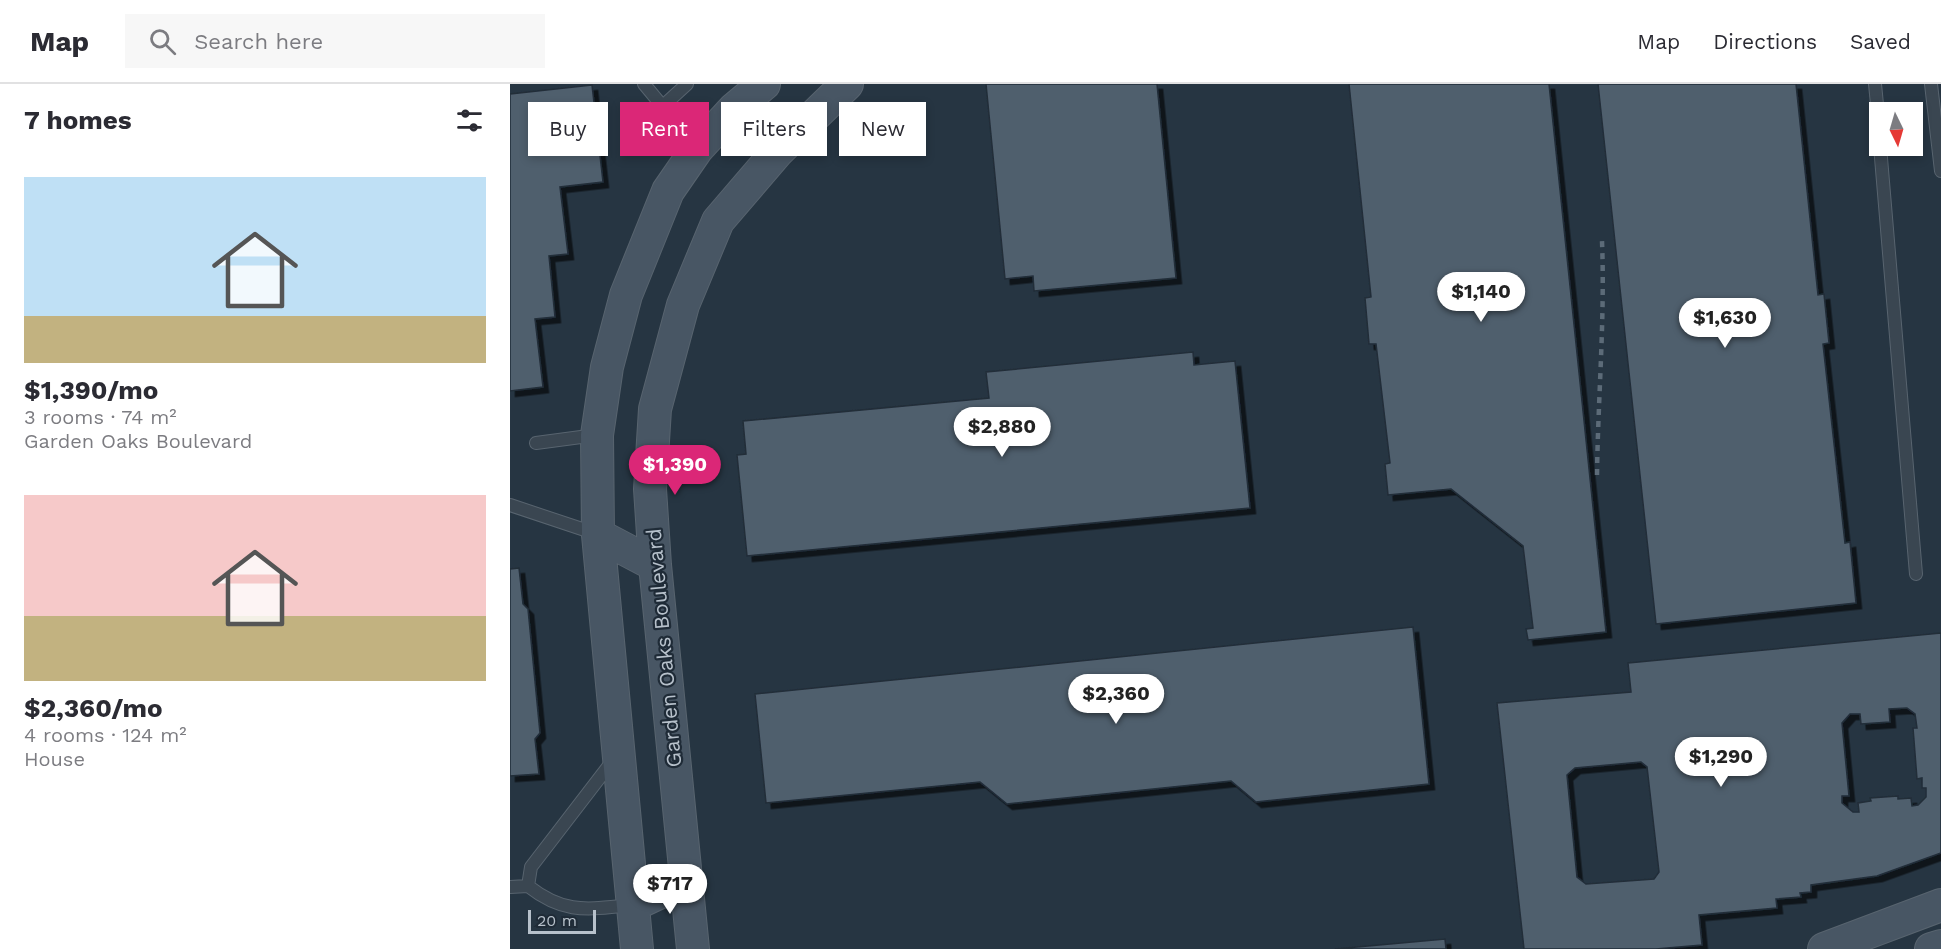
<!DOCTYPE html>
<html lang="en">
<head>
<meta charset="utf-8">
<style>
  body { margin:0; font-family:"Work Sans",sans-serif; background:#f7f7f7; color:#2b2b33; height:100vh; display:flex; flex-direction:column; font-size:22px; white-space:nowrap }
  * { box-sizing:border-box; margin:0 }
  p { font-size:20px; color:#7c7c81 }
  .icon { flex:none; width:33px; height:33px; fill:none; stroke:currentColor; stroke-width:2; stroke-linecap:round; stroke-linejoin:round }
  .map { position:relative; flex:1; overflow:hidden }
  .sheet { display:flex; flex-direction:column; background:#fff; width:510px }
  .sheet>* { flex:none }
  .hud { position:absolute; left:18px; top:18px; width:570px; height:54px; display:flex; gap:12px }
  .needle { width:39px; rotate:175deg }
  .buttons { position:absolute; left:1359px; top:18px; display:grid; gap:12px }
  .buttons a { display:grid; place-items:center; width:54px; height:54px; border-radius:0px; background:#fff; box-shadow:0 3px 9px #0003; font-size:30px }
  .scale { position:absolute; left:18px; bottom:15px; width:68px; box-sizing:border-box; padding-left:6px; border:3px solid #b7c1cb; border-top:0; font-size:16px; line-height:21px; white-space:nowrap; color:#b7c1cb; -webkit-text-stroke:4px #1f2b37; paint-order:stroke }
  .price { position:absolute; translate:-50% -51px; padding:0 14px; border-radius:21px; background:#fff; color:#222; font-size:20px; line-height:39px; filter:drop-shadow(0 2px 3px #0008) }
  .price::after { content:''; position:absolute; left:50%; top:36px; width:18px; height:14px; margin-left:-9px; background:inherit; clip-path:polygon(0 0,100% 0,50% 100%) }
  .price.current { background:#db2777; color:#fff }
  ul { padding:0; list-style:none }
  li { display:grid; align-content:center; gap:12px; height:318px; padding:0 24px }
  li span { display:grid; place-items:center; height:186px; border-radius:0px; color:#555 }
  li>.icon { margin-inline-start:auto }
  span .icon { width:108px; height:108px; fill:#fffc; stroke-width:1 }
  li b { font-size:26px }
  h2 { display:flex; justify-content:space-between; align-items:center; height:72px; padding:0 24px; font-size:26px }
  .chip { padding:0 21px; border-radius:0px; background:#fff; box-shadow:0 3px 9px #0003; font-size:21px; line-height:54px }
  .chip.current { background:#db2777; color:#fff }
  header { display:flex; align-items:center; gap:36px; box-sizing:border-box; height:84px; padding:0 30px; background:#fff; border-bottom:2px solid #e1e1e2 }
  header strong { font-size:28px }
  nav { display:flex; gap:33px; margin-inline-start:auto; font-size:21px }
  .search { width:420px; height:54px; background:#f7f7f7; display:flex; align-items:center; gap:15px; box-sizing:border-box; padding:0 21px; border-radius:0px; color:#7c7c81; font-size:22px }
  main { display:flex; flex:1; min-height:0 }
  .map>svg:first-child { display:block }
  .building { fill:#4f5e6d; stroke:#212d39; stroke-width:1.5; fill-rule:evenodd; filter:url(#shadow) }
  .lines { fill:none; stroke-linecap:round; stroke-linejoin:round }
  .lane-casing { stroke:#58646f; stroke-width:14 }
  .secondary-casing { stroke:#58646f; stroke-width:34 }
  .lane { stroke:#3a4651; stroke-width:12 }
  .secondary { stroke:#485664; stroke-width:32 }
  .rail { stroke:#5c6b78; stroke-width:4.5; stroke-dasharray:6 6; stroke-linecap:butt }
  .labels { text-anchor:middle; stroke-width:4.5; stroke-linejoin:round; paint-order:stroke }
  .street-label { font-size:21px; fill:#b7c1cb; stroke:#1f2b37 }
</style>
</head>
<body>
<header>
<strong>Map</strong>
<div class="search"><svg class="icon" aria-label="search" viewBox="0 0 24 24"><circle cx="10" cy="10" r="6"/><path d="M15 15l6 6"/></svg>Search here</div>
<nav><a>Map</a><a>Directions</a><a>Saved</a></nav>
</header>
<main>
<section class="sheet">
<h2>7 homes<svg class="icon" aria-label="filters" viewBox="0 0 24 24"><path d="M4 7h16M4 17h16"/><circle cx="9" cy="7" r="2"/><circle cx="15" cy="17" r="2"/></svg></h2>
<ul>
<li><span style="background:linear-gradient(#bfe0f5 75%,#c2b280 0)"><svg class="icon" aria-label="home" viewBox="0 0 24 24"><path d="M3 11l9-7 9 7M6 9v11h12V9"/></svg></span><div><b>$1,390/mo</b><p>3 rooms · 74 m²</p><p>Garden Oaks Boulevard</p></div></li>
<li><span style="background:linear-gradient(#f6c9c9 65%,#c2b280 0)"><svg class="icon" aria-label="home" viewBox="0 0 24 24"><path d="M3 11l9-7 9 7M6 9v11h12V9"/></svg></span><div><b>$2,360/mo</b><p>4 rooms · 124 m²</p><p>House</p></div></li>
</ul>
</section>
<div class="map">
<svg width="1431" height="865" viewBox="0 0 1431 865">
  <defs>
    <filter id="shadow"><feDropShadow dx="5.5" dy="5.5" stdDeviation="0" flood-color="#0009"/></filter>
  </defs>
  <rect width="100%" height="100%" fill="#263542"/>
  <path class="building" d="M476,0h171l19,194 -142,13 -1,-15 -28,3z
    M839,0h200l57,548 -78,8 -2,-11 7,-1 -10,-82 -72,-57 -63,6 -3,-31 5,-1 -14,-119h-7l-4,-46 6,-1z
    M1088,0h198l22,211 6,-1 5,49 -6,1 22,199 5,-1 6,61 -200,21z
    M82,1l11,97 -43,5 8,67 -19,2 6,61 -20,2 8,68 -33,4v-297z
    M683,268l1,13 41,-4 15,147 -503,48 -10,-101 9,-1 -3,-33 246,-23 -3,-26z
    M9,484l4,36 5,5 12,124 -5,6 4,35 -29,2v-207z
    M903,543l16,157 -173,18 -25,-21 -224,23 -27,-22 -214,21 -11,-109z
    M1431,549v220l-64,23 -66,9v7l-11,1 1,4 -25,2 1,9 -78,7 3,30 -46,4h-132l-27,-246 134,-11 -3,-29zM1397,624l8,6 2,14h-4l4,51 5,-1v10h4v9l-8,8 -6,1 -1,-8 -13,1v-3l-28,2 1,3 -13,2 1,9h-6l-11,-9v-7h7l-7,-73 8,-9h10l1,10 29,-2 -1,-13zM1131,678l6,5 12,105 -5,7 -68,5 -9,-7 -10,-102 8,-7z
    M935,855l1,10h-111z"/>
  <g class="lines">
    <defs>
      <path id="lane" d="M134,0l53,64
        M1365,0l5,51
        M1421,0l10,87
        M153,22l24,-22
        M1370,62l36,428
        M26,359l60,-8
        M0,421l87,29
        M104,675l-83,108 -3,19c37,29 60,23 104,19
        M0,803l18,-1"/>
      <path id="secondary" d="M88,451l57,30
        M123,821l53,-25
        M127,865l-39,-414 -1,-100 10,-68 19,-72 42,-104 29,-42 37,-40 30,-25
        M183,865l-38,-384 -5,-76 5,-80 28,-104 35,-84 60,-70 69,-67
        M1314,865l117,-44
        M1421,865l10,-3"/>
    </defs>
    <use href="#lane" class="lane-casing"/>
    <use href="#secondary" class="secondary-casing"/>
    <use href="#lane" class="lane"/>
    <use href="#secondary" class="secondary"/>
    <path class="rail" d="M1087,391c1,-78 8,-156 5,-234"/>
  </g>
  <g class="labels">
    <g class="street-label">
      <text transform="translate(154 564) rotate(-95)" y="7">Garden Oaks Boulevard</text>
    </g>
  </g>
</svg>
<div class="buttons">
<a><svg class="needle" viewBox="-14 -14 28 28"><path d="M0-13l5 13h-10z" fill="#e53935"/><path d="M0 13l5-13h-10z" fill="#7c7c81"/></svg></a>
</div>
<div class="scale">20 m</div>
<b class="price" style="left:971px;top:239px">$1,140</b>
<b class="price" style="left:1215px;top:265px">$1,630</b>
<b class="price" style="left:492px;top:374px">$2,880</b>
<b class="price current" style="left:165px;top:412px">$1,390</b>
<b class="price" style="left:606px;top:641px">$2,360</b>
<b class="price" style="left:1211px;top:704px">$1,290</b>
<b class="price" style="left:160px;top:831px">$717</b>
<div class="hud">
<a class="chip">Buy</a>
<a class="chip current">Rent</a>
<a class="chip">Filters</a>
<a class="chip">New</a>
</div>
</div>
</main>
</body>
</html>
